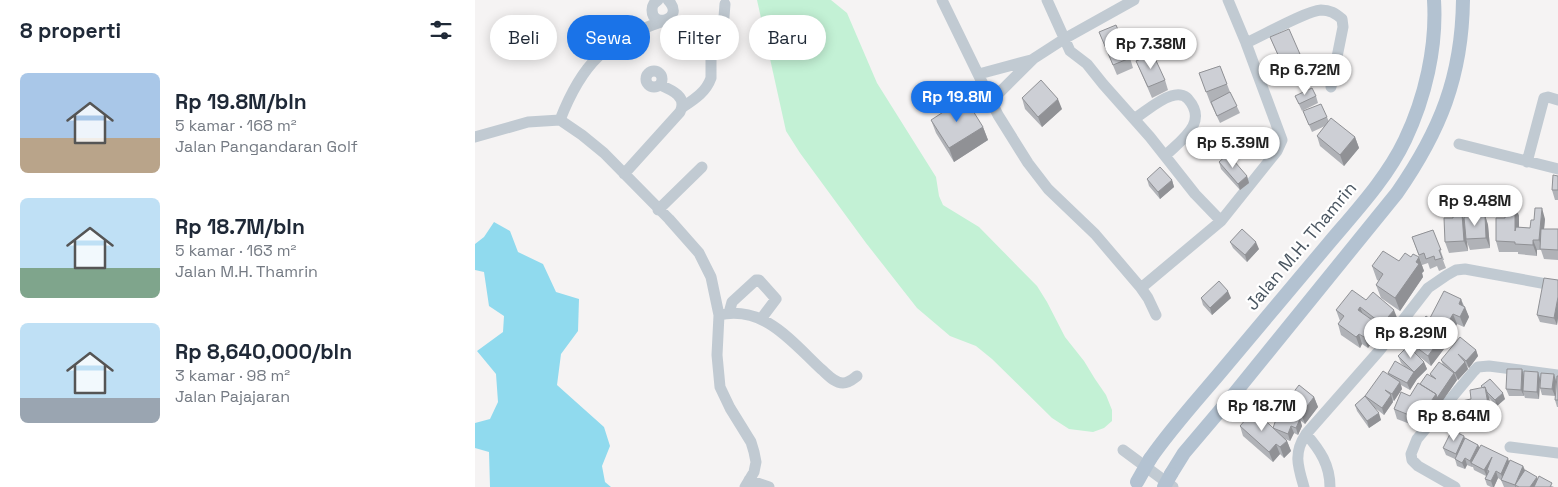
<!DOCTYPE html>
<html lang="id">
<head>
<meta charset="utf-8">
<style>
  body { margin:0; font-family:"Space Grotesk",sans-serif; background:#f2f2f3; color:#1f2937; height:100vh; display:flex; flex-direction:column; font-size:19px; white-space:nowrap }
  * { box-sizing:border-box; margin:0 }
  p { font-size:16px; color:#747a83 }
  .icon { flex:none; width:28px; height:28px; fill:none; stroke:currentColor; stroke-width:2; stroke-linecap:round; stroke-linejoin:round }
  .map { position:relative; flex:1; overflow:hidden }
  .details { display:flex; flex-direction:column; background:#fff; width:475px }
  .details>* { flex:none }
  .banner { position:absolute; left:15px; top:15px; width:475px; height:45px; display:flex; gap:10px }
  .price { position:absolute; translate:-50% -42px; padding:0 11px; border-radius:18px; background:#fff; color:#222; font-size:16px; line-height:32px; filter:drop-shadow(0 1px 2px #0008) }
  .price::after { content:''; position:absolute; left:50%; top:30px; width:15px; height:11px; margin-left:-8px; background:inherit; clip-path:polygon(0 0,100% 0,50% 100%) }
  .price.on { background:#1a73e8; color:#fff }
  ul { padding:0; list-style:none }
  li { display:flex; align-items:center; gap:15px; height:125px; padding:0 20px }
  li span { display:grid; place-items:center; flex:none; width:140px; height:100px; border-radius:8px; color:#555 }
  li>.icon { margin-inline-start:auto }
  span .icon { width:60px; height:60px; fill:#fffc; stroke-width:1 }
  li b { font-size:21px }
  h2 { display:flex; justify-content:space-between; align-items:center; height:60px; padding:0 20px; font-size:21px }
  .chip { padding:0 18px; border-radius:22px; background:#fff; box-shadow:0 2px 12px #0003; font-size:18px; line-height:45px }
  .chip.on { background:#1a73e8; color:#fff }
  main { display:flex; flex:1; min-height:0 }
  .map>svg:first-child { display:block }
  .green { fill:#c3f1d5 }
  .water { fill:#90daee }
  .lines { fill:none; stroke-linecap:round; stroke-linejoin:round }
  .minor { stroke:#c1cad2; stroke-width:11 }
  .major { stroke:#b3c2d1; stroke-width:14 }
  .major-bridge { stroke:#b3c2d1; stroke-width:14 }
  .wall { fill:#b0b2b7 }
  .shaded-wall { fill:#909195 }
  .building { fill:#cdcfd5; stroke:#909195 }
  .labels { text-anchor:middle; stroke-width:4.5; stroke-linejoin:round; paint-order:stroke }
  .street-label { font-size:18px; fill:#4a5661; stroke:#fff }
</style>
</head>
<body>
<main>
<section class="details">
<h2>8 properti<svg class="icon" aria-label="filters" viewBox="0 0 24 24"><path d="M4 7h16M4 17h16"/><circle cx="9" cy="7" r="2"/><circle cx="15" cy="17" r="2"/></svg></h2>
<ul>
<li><span style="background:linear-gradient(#a9c7e8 65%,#b9a48a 0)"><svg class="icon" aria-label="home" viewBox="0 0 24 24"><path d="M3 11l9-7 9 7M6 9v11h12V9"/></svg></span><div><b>Rp 19.8M/bln</b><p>5 kamar · 168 m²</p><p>Jalan Pangandaran Golf</p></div></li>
<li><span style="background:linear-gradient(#bfe0f5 70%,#7fa58c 0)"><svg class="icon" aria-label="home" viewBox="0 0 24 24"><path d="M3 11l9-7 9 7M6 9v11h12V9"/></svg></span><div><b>Rp 18.7M/bln</b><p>5 kamar · 163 m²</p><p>Jalan M.H. Thamrin</p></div></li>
<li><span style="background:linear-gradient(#bfe0f5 75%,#9aa5b1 0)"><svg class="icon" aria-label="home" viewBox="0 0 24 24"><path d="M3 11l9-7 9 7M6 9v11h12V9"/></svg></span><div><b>Rp 8,640,000/bln</b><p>3 kamar · 98 m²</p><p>Jalan Pajajaran</p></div></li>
</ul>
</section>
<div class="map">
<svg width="1083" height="487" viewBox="0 0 1083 487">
  <rect width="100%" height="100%" fill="#f5f3f3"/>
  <path class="green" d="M282,0h74l16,13 30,70 59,94 3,19 4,9 36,22 58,59 10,16 18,35 19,24 11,18 11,16 6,15v11l-8,7 -11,4 -24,-3 -17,-11 -60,-59 -16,-13 -26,-10 -33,-28 -51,-65 -66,-90 -14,-22z"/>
  <path class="water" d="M19,222l16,9 8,21 25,12 13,28 23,7 -1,32 -17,23 -4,31 47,42 6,19 -8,20 3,16 6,5h-121l-1,-35 -14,-4v-25l15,-4 8,-17 -2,-28 -19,-23 26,-19 1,-16 -15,-10 -5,-34 -9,-2v-26l9,-7z"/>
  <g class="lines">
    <path class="minor" d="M183,0c-4,3 -6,5 -6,10 0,19 34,9 16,-10
      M467,0l56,115 30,48 20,26 47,45 46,54 7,10 8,17
      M572,0l23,51 17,13 16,20 47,53 45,57 26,27
      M771,43c16,-7 60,-32 75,-33 9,0 14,3 21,9l1,8 -12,60
      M171 79a8 8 0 1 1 16 0a8 8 0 1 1-16 0Z
      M504,74l52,-14
      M516,101l42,-42 31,-20 70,-39
      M208,107c12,-8 23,-15 28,-29v-43l13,-18 1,-13
      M659,119c11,-7 24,-19 37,-23 6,-2 13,-2 17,3 21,24 -7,41 -23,57
      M85,120c22,-57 46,-80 104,-99
      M0,137l53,-15 32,-2 22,15 22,18 65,66 30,34 12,24 8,38 -2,40 3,32 10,21 21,34 3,10 2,10 -2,10 -9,15
      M984,144l99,25
      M1052,162l17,-64 4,-1 10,3
      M149,174l56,-62c8,-15 -8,-22 -20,-27
      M183,210l44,-43
      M666,288l80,-67 56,-70 5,-11 -36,-97 -18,-43
      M254,313l3,-11 24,-22h3l17,19 -15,20
      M244,315c45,-10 72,26 102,54 6,5 13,14 22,14 6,0 10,-4 14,-7
      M831,434c14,16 24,31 24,53
      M1035,447l48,6
      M648,450l50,37
      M274,480l20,7
      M829,487c-6,-20 -11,-34 2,-53l73,-83 49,-63 19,-13 9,-5 9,-1 93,17
      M980,487l-37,-21 -6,-6 -1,-6 6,-15 57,-68 4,-4 11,-1 69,9"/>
    <path class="major" d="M675,459c22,-32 49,-61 74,-91 35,-42 70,-83 105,-125 27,-32 58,-65 76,-103 20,-42 32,-93 29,-140
      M696,474l13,-21 50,-59 163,-201c43,-62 65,-116 66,-193"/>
    <path class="major-bridge" d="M662,482l13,-23
      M689,487l7,-13"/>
  </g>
  <path class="wall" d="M624,32l31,26 3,10 -16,7z
    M795,37l33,24 3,10 -18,8z
    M661,61l29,19 3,10 -16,8z
    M745,66l10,26 10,21 -20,10 -10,-21 -11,-29z
    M820,96h21l2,7 -16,8z
    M547,98l40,11 -20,18 -17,-18z
    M828,111l24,6 2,5 26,15 4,11 -15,18 -24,-20 -3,-10 8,-10 -13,6z
    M456,120l52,7 5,13 -34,22 -18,-29z
    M744,162l28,14 2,7 -9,7 -19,-21z
    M1083,176v24h-3l-3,-10z
    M672,179l25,1 2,7 -14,12 -11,-13z
    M1040,206l4,10v11l11,1 4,-8 11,-1 -1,10h14v31l-14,-1 -3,-9h-4v6l-19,-2v-2h-19l-3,-11 9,-23z
    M1010,215l3,10 2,23 -20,2 -3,-8 1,9 -19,2 -4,-11 20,-22z
    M958,230l11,30h-1l3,8 -7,3 -2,-5 -7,3 -2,-6 -6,2 -10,-28z
    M755,242l29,7 -12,13 -14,-14z
    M936,257h8l5,14 -2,2 1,4 -23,34 -19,-13 -5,-13 3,-4 -2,-1 -5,-14 27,-5z
    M1083,280v38l-1,7 -17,-3 -3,-7z
    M726,298h30l-19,17 -9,-10z
    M986,299l8,18 -5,10 -7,-3 -7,13 -2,-2 2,6 -19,25 -11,-9 4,5 3,7 -10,10 -7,11 -9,-5 1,4 -8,12 -1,-1v2l-9,13 -9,-7 6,12 -12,8 -12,-17 -2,-6 10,-9 24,-21 -1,-2 16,-7 -3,-3 -3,-7 12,-8 -2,-7 22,-22z
    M891,300l32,20 -13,15 -8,-7 2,4 -11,16 -6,-4 -2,4 -19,-13 -3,-11 2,-3 -4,-11z
    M1001,350l2,6 -9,12 -2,-2 1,3 -10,11 -2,-2 1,2 -34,49 -26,-10 -3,-10 16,-13 10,-12 11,-8 -1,-2 13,-9 -2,-5z
    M1047,369l1,6 15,-3 2,7 -1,20 -14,-1 -1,-3v1h-15l-3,-7z
    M1079,374l2,7 -1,15 -13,-1 -2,-7z
    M1083,376v31h-1l-2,-7z
    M1006,386l24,13 -8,7 -8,-8 3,16 -11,2 3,13 -15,2 -3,-10 5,-22 11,-11z
    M839,397l4,10 -13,17 -5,-4 2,6 -4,9 -4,-2 -4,8 -5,-2 2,2 4,10 -7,7 -4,-4 -7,8 -30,-26 -3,-10 33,2 24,-10 -7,-6 -4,-10z
    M990,438l13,7 2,3 29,14 14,4 2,4 13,9 16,8h-50l-3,-7 -3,-2 -4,9h-3l-4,-2 -2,-6 1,-3 -12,-6 -1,-3h-1l-5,-2 -2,4 -8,-3 -2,-7 -9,-4 -3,-7z"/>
  <path class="shaded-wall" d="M583,99l4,10 -20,18 -4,-10z
    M508,127l5,13 -34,22 -5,-14z
    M880,137l4,11 -15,18 -4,-11z
    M772,176l2,7 -9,7 -2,-6z
    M697,180l2,7 -14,12 -2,-7z
    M1040,206l4,10v25l-4,-10z
    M1067,208l3,11 -3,30 -3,-9z
    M987,214l4,10v15l1,3 1,9 -4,-10z
    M1010,215l3,10 2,23 -4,-10z
    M1058,240l4,10v6l-4,-11z
    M781,242l3,7 -12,13 -2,-7z
    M944,257l5,14 -2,2 1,4 -23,34 -5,-13z
    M753,291l3,7 -19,17 -2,-7z
    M1083,297v21l-1,7 -3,-7z
    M986,299l3,10 1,-2 4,10 -5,10 -4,-10 -1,-13z
    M885,307l4,10 -6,-7z
    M919,310l4,10 -13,15 -3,-11z
    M978,314l4,10 -7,13 -4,-11z
    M900,322l4,10 -11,16 -4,-11z
    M971,331l4,10 -19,25 -3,-10z
    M884,334l3,10 -2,4 -4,-11z
    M1001,350l2,6 -9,12 -3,-7z
    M949,362l3,7 -10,10 -7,11 -3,-7 7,-11z
    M990,362l3,7 -10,11 -3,-7z
    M1047,369l2,7 -1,15 1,5 -3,-6z
    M1063,372l2,7 -1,20 -2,-7z
    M979,373l3,7 -34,49 -4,-10 17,-25z
    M1079,374l2,7 -1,15 -3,-7z
    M925,382l2,7 -8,12 -2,-7z
    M1010,387l4,10 3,17 -4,-10z
    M1028,393l2,6 -8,7 -2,-6z
    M916,395l2,7 -9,13 -2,-7z
    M839,397l4,10 -13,17 -4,-10z
    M1002,406l4,10 3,13 -4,-11z
    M904,413l2,7 -12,8 -2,-7z
    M825,419l2,7 -4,9 -2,-7z
    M816,426l3,7 -4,8 -2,-7z
    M989,436l3,6 -9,19 -2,-7z
    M812,441l4,10 -7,7 -4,-11z
    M801,444l4,10 -7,8 -4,-10z
    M1003,445l3,6 -10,12 1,4 -2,-6z
    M1017,457l-5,13 1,4 -1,3 -3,-7z
    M990,458l2,7 -2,4 -3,-6z
    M1033,458l2,7 -7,15 -2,-6z
    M1048,466l3,7 -11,12 1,2h-1v-2z
    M1021,471l2,7 -4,9h-1l-2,-6z
    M1062,477l2,7 -2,3h-7z"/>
  <path class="building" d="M641,25l14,33 -17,7 -14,-33z
    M814,29l14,32 -19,7 -14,-31z
    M678,54l12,26 -17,7 -12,-26z
    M745,66l7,18 -21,8 -7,-19z
    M566,80l17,19 -20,18 -16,-19z
    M837,88l4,8 -17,8 -4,-8z
    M755,92l7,14 -20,10 -6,-14z
    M490,98l18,29 -34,21 -18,-28z
    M846,104l6,13 -18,8 -6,-14z
    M856,118l24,19 -15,18 -23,-19z
    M753,154l19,22 -9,8 -19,-22z
    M685,167l12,13 -14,12 -11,-13z
    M1078,175l5,1v14h-6z
    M1030,206h10v25l1,-4 14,1 1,-8h3l1,-12h7l-3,32h-6v5l-18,-1v-2l-19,-1v-23h9z
    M978,214h9l2,27 -19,1 -1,-24h9z
    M1010,215l1,23 -20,1 -2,-22z
    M767,229l14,13 -11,13 -15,-13z
    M1066,229h17v21l-18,-1z
    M958,230l8,20h-2l3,8 -7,2 -1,-4 -8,3 -2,-6 -5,2 -7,-18z
    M908,251l16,10 6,-8 6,4 2,-3 6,3 -3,5 3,2 -24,34 -19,-13 7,-11 -11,-8z
    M1069,278l14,2v17l-4,21 -17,-3z
    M744,281l9,10 -18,17 -9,-10z
    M877,290l14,10 7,-8 21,18 -12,14 -22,-17 -2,3 17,12 -11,15 -5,-3 -3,3 -18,-13 6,-8 -8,-6z
    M969,291l17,8 -2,5 6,3 -5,10 -7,-3 -7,12 -16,-8z
    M951,316l20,15 -18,25 -20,-15z
    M985,337l16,13 -10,11 -8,-7 7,8 -10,11 -14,-13z
    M933,346l16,16 -10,10 -16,-16z
    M920,361l19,11 -7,11 -19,-10z
    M964,362l15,11 -17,25 -1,-4 -16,-10 7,-10 9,5 -6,-5z
    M1032,369h15l-1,21 -15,-1z
    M908,371l17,11 -8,12 -7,-4 6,5 -9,13 -17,-12 14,17 -12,8 -12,-16 10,-9z
    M1049,371l14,1 -1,20 -14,-1z
    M1066,373l13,1 -2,15 -12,-1z
    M1082,376h1v24h-3z
    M1015,379l13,14 -8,7 -8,-8 -2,-5 -2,1 -2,-2z
    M943,383l18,11 -17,25 -25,-10 7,-17 9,4z
    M824,385l15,12 -13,17 -15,-12z
    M1010,387l3,17 -11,2 3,12 -14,3 -4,-20 9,-2 -1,-9z
    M779,410l33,31 -7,6 -4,-3 -7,8 -29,-26z
    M804,411l21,8 -4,9 -5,-2 -3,8 -15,-6z
    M977,430l12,6 -8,18 -13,-6z
    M990,438l13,7 -8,16 -5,-3 -3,5 -7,-4z
    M1006,445l27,13 -7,16 -5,-3 -5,10 -6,-2 4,-8 -2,-1 5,-13 -8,13 -13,-7z
    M1035,460l13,6 -8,19 -14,-5z
    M1050,470l12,7 -7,10h-11l-4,-2z
    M1064,476l13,7 -2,4h-16z"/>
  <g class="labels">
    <g class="street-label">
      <text transform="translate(826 246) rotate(-50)" y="6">Jalan M.H. Thamrin</text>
    </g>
  </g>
</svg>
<b class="price" style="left:676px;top:70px">Rp 7.38M</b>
<b class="price" style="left:830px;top:96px">Rp 6.72M</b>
<b class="price on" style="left:482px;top:123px">Rp 19.8M</b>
<b class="price" style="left:758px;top:169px">Rp 5.39M</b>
<b class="price" style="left:1000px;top:227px">Rp 9.48M</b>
<b class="price" style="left:936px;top:359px">Rp 8.29M</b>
<b class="price" style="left:787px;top:432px">Rp 18.7M</b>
<b class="price" style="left:979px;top:442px">Rp 8.64M</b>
<div class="banner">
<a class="chip">Beli</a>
<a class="chip on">Sewa</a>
<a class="chip">Filter</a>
<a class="chip">Baru</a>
</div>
</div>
</main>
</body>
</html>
